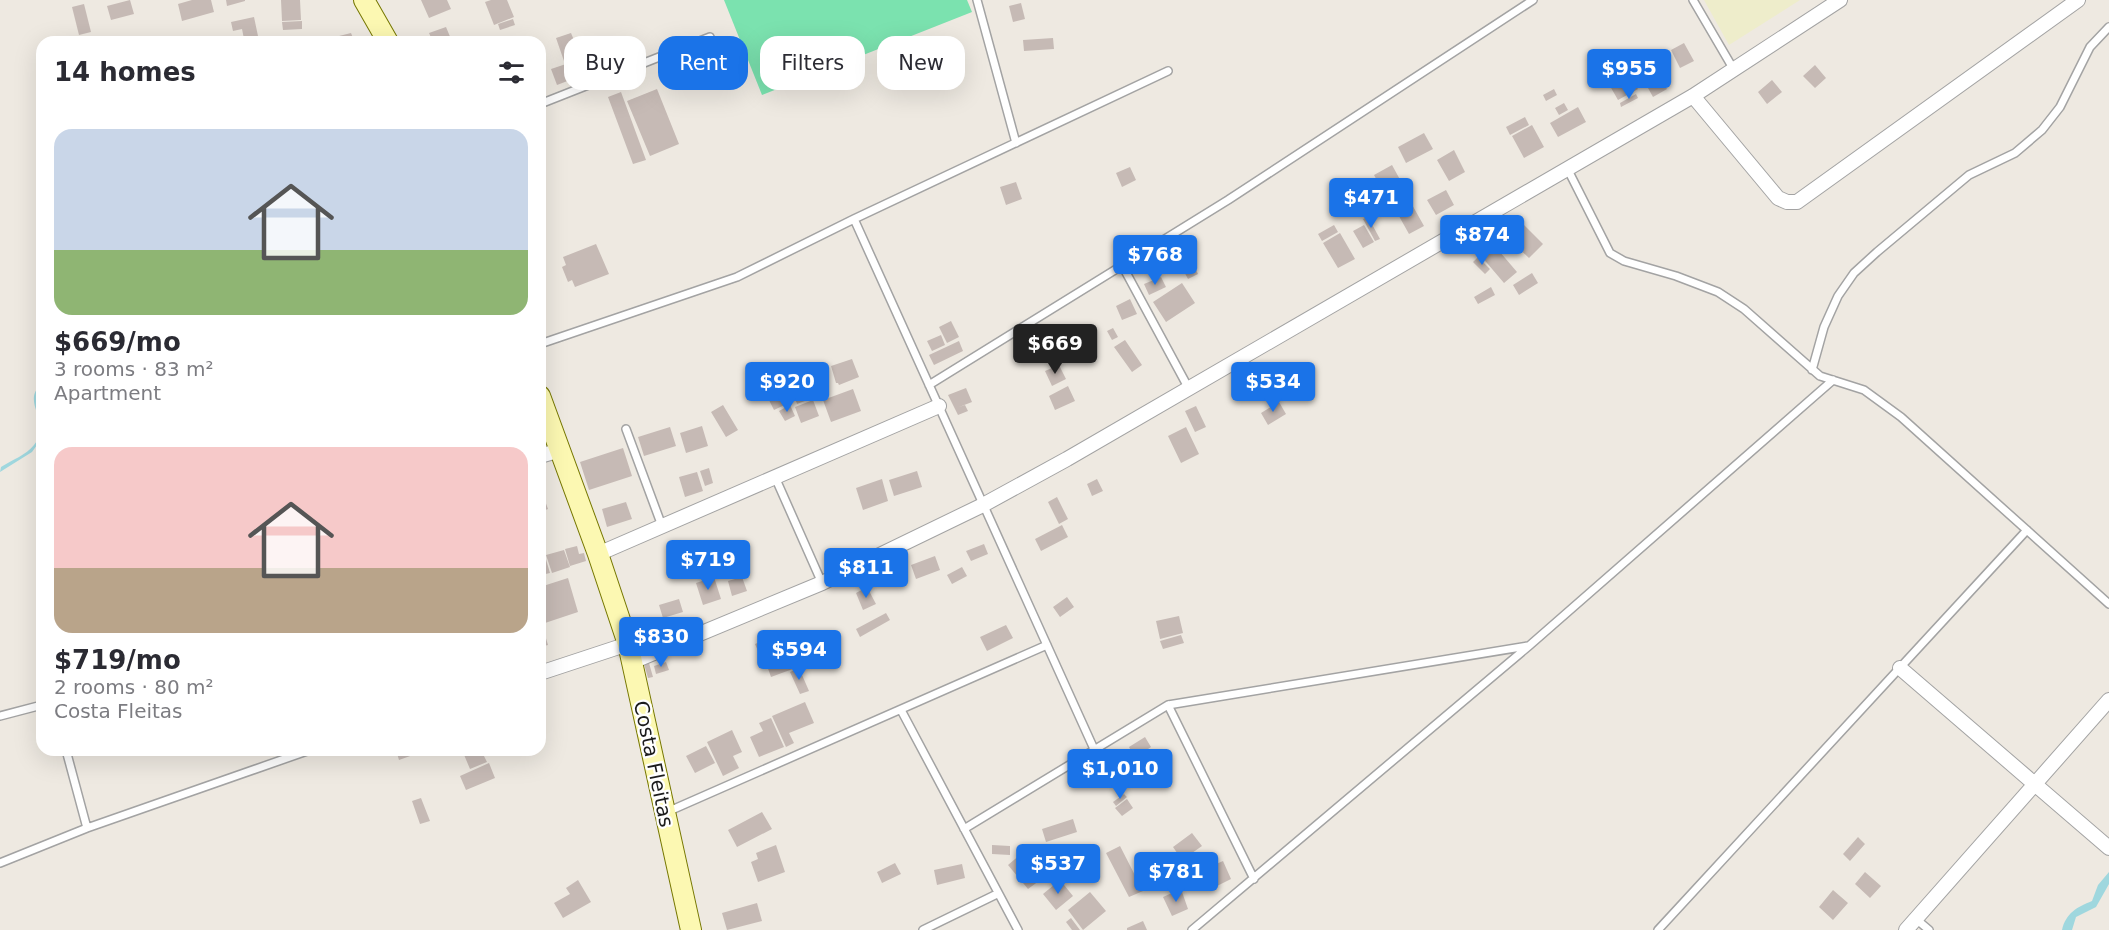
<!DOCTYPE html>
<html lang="en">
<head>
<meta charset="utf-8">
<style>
  body { margin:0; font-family:"DejaVu Sans",sans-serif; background:#f7f7f7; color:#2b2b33; height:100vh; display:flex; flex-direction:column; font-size:22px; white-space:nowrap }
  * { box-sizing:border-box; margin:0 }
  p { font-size:20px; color:#7c7c81 }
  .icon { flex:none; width:33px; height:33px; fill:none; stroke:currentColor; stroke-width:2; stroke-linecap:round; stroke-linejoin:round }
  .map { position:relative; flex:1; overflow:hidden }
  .side { position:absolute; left:36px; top:36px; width:510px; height:720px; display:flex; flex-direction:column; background:#fff; border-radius:18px; box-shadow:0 6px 24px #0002 }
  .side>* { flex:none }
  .hud { position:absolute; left:564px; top:36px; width:570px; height:54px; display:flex; gap:12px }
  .price { position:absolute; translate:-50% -51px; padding:0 14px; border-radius:6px; background:#1a73e8; color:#fff; font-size:20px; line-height:39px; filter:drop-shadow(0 2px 3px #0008) }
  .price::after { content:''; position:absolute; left:50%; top:36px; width:18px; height:14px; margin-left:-9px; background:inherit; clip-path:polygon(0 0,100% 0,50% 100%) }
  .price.on { background:#222; color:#fff }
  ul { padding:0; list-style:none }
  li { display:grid; align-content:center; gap:12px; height:318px; padding:0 18px }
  li span { display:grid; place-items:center; height:186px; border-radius:18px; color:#555 }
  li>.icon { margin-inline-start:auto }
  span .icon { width:108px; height:108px; fill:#fffc; stroke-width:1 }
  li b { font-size:26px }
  h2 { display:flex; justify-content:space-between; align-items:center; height:72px; padding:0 18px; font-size:26px }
  .pill { padding:0 21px; border-radius:18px; background:#fff; box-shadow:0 6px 24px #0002; font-size:21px; line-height:54px }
  .pill.on { background:#1a73e8; color:#fff }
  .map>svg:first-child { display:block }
  .farmland { fill:#eeedcb }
  .pitch { fill:#7be2af }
  .water { fill:#9fd7de }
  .building { fill:#c6bab5 }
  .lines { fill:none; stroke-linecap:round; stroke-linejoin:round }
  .service-casing { stroke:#a3a3a3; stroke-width:10 }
  .minor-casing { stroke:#a3a3a3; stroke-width:16 }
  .secondary-casing { stroke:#767700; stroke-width:22 }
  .service { stroke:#fff; stroke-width:7 }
  .minor { stroke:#fff; stroke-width:14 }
  .secondary { stroke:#fcf8b2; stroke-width:20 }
  .labels { text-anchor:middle; stroke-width:4.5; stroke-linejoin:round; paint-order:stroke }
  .street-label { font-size:20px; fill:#1c1c1c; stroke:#fff }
</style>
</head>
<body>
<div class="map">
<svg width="2109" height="930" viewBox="0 0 2109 930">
  <rect width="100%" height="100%" fill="#eee9e1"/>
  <path class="farmland" d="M1704,0h96l-71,45z"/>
  <path class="pitch" d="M724,0h243l5,12 -210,83z"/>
  <path class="water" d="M42,384l-6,17 1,8 5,11v18l-10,14 -32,20 1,-5c11,-7 25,-12 33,-22 20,-23 -15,-43 8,-61z
    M2109,872v12l-13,23 -20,10 -4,13h-10c4,-17 15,-23 30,-29l6,-16z"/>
  <path class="building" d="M130,0l4,14 -23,6 -4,-14z
    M192,0h19l3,12 -32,9 -4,-17z
    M226,0h19v1l-18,5z
    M281,0h19l1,20 -19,1z
    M421,0h26l4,9 -22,9z
    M491,0h16l7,17 -20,8 -9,-23z
    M1021,3l4,16 -12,3 -4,-16z
    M84,4l7,28 -12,3 -7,-28z
    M254,17l4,19 -14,3 -2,-10 -9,2 -2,-9z
    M513,19l2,6 -15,5 -2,-6z
    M302,21v8l-19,1 -1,-8z
    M446,27l5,12 -9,3h-9l-4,-9z
    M351,33l2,5 6,-2 1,6h-19l-2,-6z
    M571,33l9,22 -16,6 -8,-23z
    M1053,38l1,11 -30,2 -1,-11z
    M1684,43l10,18 -14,7 -9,-18z
    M1633,50l8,15 -8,4 -8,-15z
    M590,52l6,15 -18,6 -5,-14z
    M1620,56l3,5 -16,9 -2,-5z
    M572,62l6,15 -21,8 -6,-16z
    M1815,65l11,13 -11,10 -12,-12z
    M1635,71l8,14 -5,3 -8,-14z
    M1630,75l8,14 -20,11 -8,-14z
    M1662,80l5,9 -14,8 -5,-9z
    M1772,80l10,12 -15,12 -9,-12z
    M657,89l22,55 -29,12 -23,-55z
    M1554,89l3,6 -11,6 -3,-6z
    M621,92l25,68 -13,4 -25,-67z
    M1636,94l2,4 -17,9 -1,-4z
    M1564,103l4,7 -9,5 -4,-7z
    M1578,107l8,15 -28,15 -8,-14z
    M1525,117l4,8 -19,10 -4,-8z
    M1532,125l12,22 -20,11 -12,-22z
    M1424,133l9,16 -27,14 -8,-16z
    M1454,150l11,22 -16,9 -12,-21z
    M1392,165l11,20 -18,10 -11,-20z
    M1130,167l6,13 -14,7 -6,-14z
    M1016,182l6,17 -16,6 -6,-18z
    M1446,190l8,15 -18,10 -9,-15z
    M1410,201l14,25 -15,8 -14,-25z
    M1368,217l12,22 -5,2 -12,-22z
    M1334,225l4,7 -16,9 -4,-7z
    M1364,225l10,17 -11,6 -10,-17z
    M1524,225l19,19 -14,14 -19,-18z
    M1340,233l15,26 -17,9 -15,-25z
    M596,244l13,30 -34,13 -3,-7 -4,2 -6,-15 4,-2 -3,-8z
    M1494,245l23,27 -13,11 -23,-27z
    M1478,257l12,12 -5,5 -12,-12z
    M1191,259l7,15 -10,5 -8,-15z
    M1532,273l6,10 -19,12 -6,-10z
    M1161,277l5,10 -17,8 -5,-11z
    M1182,283l13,20 -29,19 -13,-20z
    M1491,287l4,8 -17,9 -4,-7z
    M1130,299l7,15 -15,6 -6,-14z
    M951,321l8,16 -12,6 -8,-16z
    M1113,328l5,9 -6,3 -5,-9z
    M941,335l4,10 -13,6 -5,-10z
    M1125,340l17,25 -10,7 -18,-25z
    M959,341l4,10 -29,14 -5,-10z
    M852,359l7,18 -20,8 -1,-2h-2l-5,-17z
    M1059,365l7,14 -14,7 -7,-15z
    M773,382l4,6 -8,6 -4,-7z
    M1068,386l7,15 -20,9 -6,-14z
    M784,387l7,15 -17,8 -7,-14z
    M806,388l4,11 -13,5 -4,-12z
    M966,388l6,14 -13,5 6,-2 3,6 -10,4 -10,-20z
    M853,389l8,22 -30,11 -8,-22z
    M813,400l6,16 -18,7 -6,-16z
    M1279,402l7,12 -18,11 -7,-12z
    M723,405l15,25 -12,7 -15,-25z
    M790,405l5,11 -10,5 -6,-10z
    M1196,406l10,21 -11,5 -10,-21z
    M702,426l6,20 -22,7 -6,-20z
    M670,427l6,19 -32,10 -6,-19z
    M1186,427l13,27 -18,9 -13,-27z
    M623,448l9,28 -43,14 -9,-28z
    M709,468l4,15 -8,3 -5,-15z
    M917,471l5,16 -28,9 -5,-16z
    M697,472l6,19 -18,6 -6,-20z
    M882,479l6,22 -25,9 -7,-22z
    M1097,479l6,12 -11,5 -5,-12z
    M540,487l8,22 -8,3z
    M1057,497l11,22 -9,5 -11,-22z
    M626,502l6,17 -25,8 -5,-18z
    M1062,525l6,12 -27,14 -6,-12z
    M984,544l4,10 -17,7 -5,-10z
    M577,546l2,8 5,-1 2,8 -16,5 -5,-17z
    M564,550l6,17 -18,6 -6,-18z
    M545,556l5,17 -9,2 -1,-17z
    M935,556l5,14 -24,9 -5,-14z
    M962,567l5,9 -15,8 -5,-9z
    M714,577l7,22 -18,6 -7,-22z
    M742,577l5,14 -15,5 -4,-15z
    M568,578l10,34 -36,12 -2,-5v-32z
    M867,587l9,17 -13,6 -7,-17z
    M1067,597l7,10 -14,10 -7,-10z
    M679,599l4,13 -20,6 -4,-13z
    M886,613l4,7 -30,17 -4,-8z
    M1179,616l4,17 -23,6 -4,-18z
    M542,625l6,20 -8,2v-21z
    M1006,625l7,13 -26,13 -7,-14z
    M784,630l14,37 -27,10 -6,-17 14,-6 -7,-19z
    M1181,635l3,8 -21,6 -3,-8z
    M767,639l6,16 -11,5 -7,-16z
    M666,662l3,8 -13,4 -2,-8z
    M649,663l4,14 -5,1 -4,-14z
    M799,668l10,23 -9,3 -10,-22z
    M805,702l9,21 -25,10 5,10 -8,4 -14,-31z
    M771,718l13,29 -25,10 -9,-20 13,-6 -4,-8z
    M732,730l10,22 -9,4 6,12 -16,8 -16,-34z
    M1145,737l6,10 -16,11 -6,-11z
    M706,746l9,17 -20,10 -9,-17z
    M396,750h31l-28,10z
    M462,750h19l6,12 -17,7z
    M489,763l6,15 -29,12 -6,-14z
    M1124,794l3,3 -11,9 -3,-4z
    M421,798l9,23 -10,3 -8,-23z
    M1127,799l6,9 -11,8 -7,-8z
    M762,812l10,17 -35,18 -9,-17z
    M1073,819l4,13 -31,10 -4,-13z
    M1192,833l10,13 -20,14 -9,-13z
    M1858,837l7,7 -15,17 -7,-7z
    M776,845l9,27 -27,10 -7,-20 7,-3 -2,-6z
    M992,845l18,1v9l-18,-1z
    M1120,846l23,45 -14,6 -23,-44z
    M1029,851l18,24 -19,14 -20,-24 14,-12 2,2z
    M1223,861l8,18 -16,8 -8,-19z
    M895,863l6,11 -19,9 -5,-11z
    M962,864l3,14 -28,7 -3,-15z
    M1865,872l16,14 -11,12 -15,-14z
    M578,880l13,22 -28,16 -9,-15 16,-9 -4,-6z
    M1060,880l13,16 -17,14 -13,-16z
    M1181,889l7,20 -16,7 -9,-19z
    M1833,890l15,13 -15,17 -14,-13z
    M1090,892l16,19 -23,19 -15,-20z
    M757,903l5,18 -35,9 -5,-17z
    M1071,918l9,12h-8l-6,-8z
    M1143,921l4,9h-20v-2z"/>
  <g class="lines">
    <defs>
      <path id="service" d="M977,0l39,143
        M1693,0l41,70
        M540,104l170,-67
        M1567,168l43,85 14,8 52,15 42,16 26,17 76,67 44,14 37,27 208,187
        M854,219l240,530
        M1122,265l67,124
        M540,344l197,-67 117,-58 314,-148
        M1812,370l12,-43 14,-31 16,-23 23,-21 92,-77 46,-22 27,-23 18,-23 30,-60 19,-20
        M929,385l299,-185 305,-200
        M626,429l36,97
        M775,477l47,106
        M1168,705l86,174
        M901,710l117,220
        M0,716l42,-11
        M66,750l21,78
        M667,812l380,-167
        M964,829l204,-124 360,-59
        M0,863l87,-35 223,-78
        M1916,919l13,11
        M923,930l74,-36
        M1192,930l338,-285 303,-265
        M1658,930l369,-400"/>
      <path id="minor" d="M1693,96l85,102 9,4h10l281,-202
        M540,456l20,-6
        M598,554l341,-148
        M632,662l190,-79 161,-78 84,-46 626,-363 147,-96
        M1900,668l209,180
        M540,673l88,-29
        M1906,930l203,-230"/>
      <path id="secondary" d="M364,0l24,42
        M540,396l58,158 30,90 63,286"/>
    </defs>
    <use href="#service" class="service-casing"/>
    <use href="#minor" class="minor-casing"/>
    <use href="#secondary" class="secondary-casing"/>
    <use href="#service" class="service"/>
    <use href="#minor" class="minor"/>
    <use href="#secondary" class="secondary"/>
  </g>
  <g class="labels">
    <g class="street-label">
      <text transform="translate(654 764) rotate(78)" y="7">Costa Fleitas</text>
    </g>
  </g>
</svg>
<b class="price" style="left:1629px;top:100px">$955</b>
<b class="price" style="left:1371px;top:229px">$471</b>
<b class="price" style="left:1482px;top:266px">$874</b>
<b class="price" style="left:1155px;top:286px">$768</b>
<b class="price on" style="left:1055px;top:375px">$669</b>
<b class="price" style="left:787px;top:413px">$920</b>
<b class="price" style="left:1273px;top:413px">$534</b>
<b class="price" style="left:708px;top:591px">$719</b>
<b class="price" style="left:866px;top:599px">$811</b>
<b class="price" style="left:661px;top:668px">$830</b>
<b class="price" style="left:799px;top:681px">$594</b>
<b class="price" style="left:1120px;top:800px">$1,010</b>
<b class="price" style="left:1058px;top:895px">$537</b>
<b class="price" style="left:1176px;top:903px">$781</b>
<div class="hud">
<a class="pill">Buy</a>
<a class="pill on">Rent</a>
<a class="pill">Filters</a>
<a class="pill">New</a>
</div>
<section class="side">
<h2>14 homes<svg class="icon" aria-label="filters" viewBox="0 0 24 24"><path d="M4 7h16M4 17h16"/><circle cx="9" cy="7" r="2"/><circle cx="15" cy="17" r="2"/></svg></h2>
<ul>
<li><span style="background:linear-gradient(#c9d6e8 65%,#8fb573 0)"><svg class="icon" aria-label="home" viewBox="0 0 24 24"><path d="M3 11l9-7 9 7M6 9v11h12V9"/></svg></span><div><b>$669/mo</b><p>3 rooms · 83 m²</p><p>Apartment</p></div></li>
<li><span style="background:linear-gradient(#f6c9c9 65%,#b9a48a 0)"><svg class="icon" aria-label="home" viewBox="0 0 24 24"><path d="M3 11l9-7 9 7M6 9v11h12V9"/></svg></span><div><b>$719/mo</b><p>2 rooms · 80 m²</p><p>Costa Fleitas</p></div></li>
</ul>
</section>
</div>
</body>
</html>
